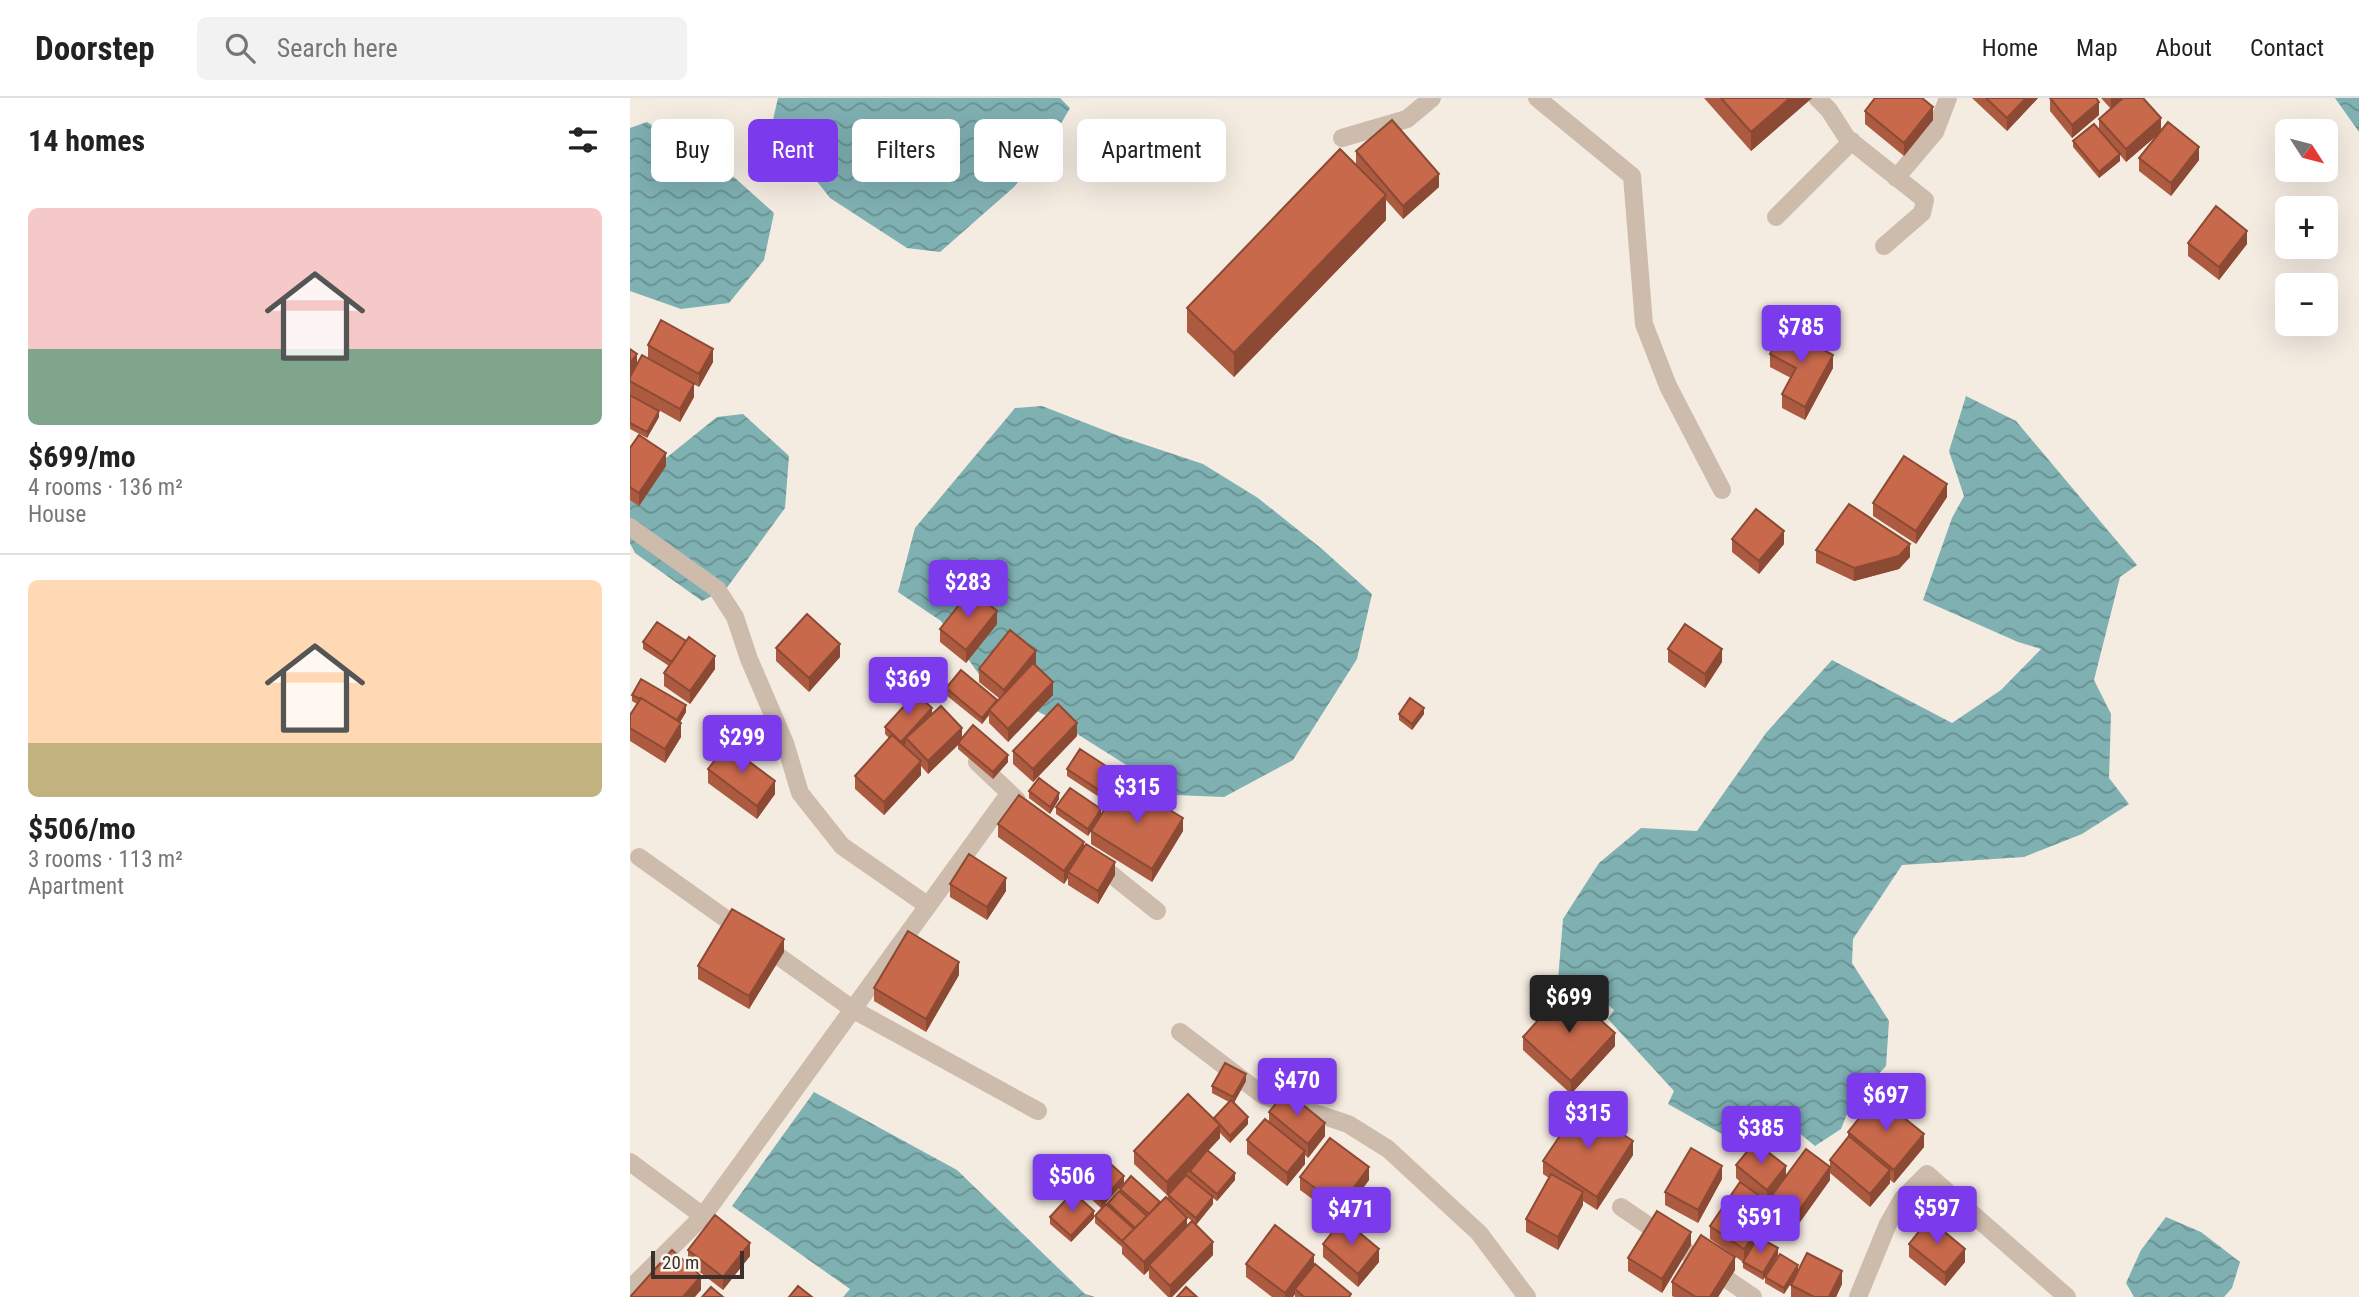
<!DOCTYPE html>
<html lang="en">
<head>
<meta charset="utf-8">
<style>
  body { margin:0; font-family:"Roboto Condensed",sans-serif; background:#f2f2f2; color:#222; height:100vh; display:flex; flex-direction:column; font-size:26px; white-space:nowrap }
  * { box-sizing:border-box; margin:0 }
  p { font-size:23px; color:#767676 }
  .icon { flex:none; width:38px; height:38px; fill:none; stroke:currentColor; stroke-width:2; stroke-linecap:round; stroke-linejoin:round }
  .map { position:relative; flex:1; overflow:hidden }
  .side { display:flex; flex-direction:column; background:#fff; width:630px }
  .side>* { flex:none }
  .hud { position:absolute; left:21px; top:21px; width:665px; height:63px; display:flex; gap:14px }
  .needle { width:46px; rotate:126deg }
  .fabs { position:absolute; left:1645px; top:21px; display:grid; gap:14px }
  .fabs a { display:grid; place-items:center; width:63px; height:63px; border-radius:10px; background:#fff; box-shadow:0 7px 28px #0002; font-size:35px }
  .scale { position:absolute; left:21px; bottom:18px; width:93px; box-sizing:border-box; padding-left:7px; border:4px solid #3b302b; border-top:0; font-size:19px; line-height:24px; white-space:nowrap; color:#3b302b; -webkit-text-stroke:5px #fbf5ee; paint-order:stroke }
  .price { position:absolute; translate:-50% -60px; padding:0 16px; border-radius:7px; background:#7c3aed; color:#fff; font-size:23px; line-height:46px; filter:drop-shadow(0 2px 4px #0008) }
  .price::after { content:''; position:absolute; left:50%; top:42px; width:21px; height:16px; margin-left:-10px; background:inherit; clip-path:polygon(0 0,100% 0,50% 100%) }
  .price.on { background:#222; color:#fff }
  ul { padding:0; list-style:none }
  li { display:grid; align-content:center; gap:14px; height:371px; padding:0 28px }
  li+li { border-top:2px solid #e0e0e0 }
  li span { display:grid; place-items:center; height:217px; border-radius:10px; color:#555 }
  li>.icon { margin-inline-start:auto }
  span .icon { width:126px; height:126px; fill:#fffc; stroke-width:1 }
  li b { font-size:30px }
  h2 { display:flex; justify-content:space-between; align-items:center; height:84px; padding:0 28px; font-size:30px }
  .pill { padding:0 24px; border-radius:10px; background:#fff; box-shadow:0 7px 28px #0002; font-size:24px; line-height:63px }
  .pill.on { background:#7c3aed; color:#fff }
  header { display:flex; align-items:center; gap:42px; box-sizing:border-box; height:98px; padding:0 35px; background:#fff; border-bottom:2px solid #e0e0e0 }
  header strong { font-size:33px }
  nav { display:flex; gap:38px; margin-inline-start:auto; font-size:24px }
  .search { width:490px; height:63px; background:#f2f2f2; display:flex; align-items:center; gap:18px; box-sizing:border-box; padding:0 24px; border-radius:10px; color:#767676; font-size:26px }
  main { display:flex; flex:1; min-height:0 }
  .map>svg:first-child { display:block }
  .water { fill:url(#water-waves) }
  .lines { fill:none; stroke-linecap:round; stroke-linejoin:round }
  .minor { stroke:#cdbbac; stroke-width:18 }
  .wall { fill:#ac5a40; fill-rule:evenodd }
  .shaded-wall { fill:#8c4a34 }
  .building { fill:#c8694b; stroke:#8c4a34; stroke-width:2 }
</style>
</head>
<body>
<header>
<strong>Doorstep</strong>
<div class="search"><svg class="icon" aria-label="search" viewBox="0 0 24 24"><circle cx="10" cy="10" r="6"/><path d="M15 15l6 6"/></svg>Search here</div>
<nav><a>Home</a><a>Map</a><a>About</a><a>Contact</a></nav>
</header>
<main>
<section class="side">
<h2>14 homes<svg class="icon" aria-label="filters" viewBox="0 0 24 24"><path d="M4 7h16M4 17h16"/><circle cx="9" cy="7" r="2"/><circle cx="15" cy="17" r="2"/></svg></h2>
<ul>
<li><span style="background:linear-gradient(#f6c9c9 65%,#7fa58c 0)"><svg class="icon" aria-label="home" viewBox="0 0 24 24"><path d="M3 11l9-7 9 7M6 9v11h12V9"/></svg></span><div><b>$699/mo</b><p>4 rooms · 136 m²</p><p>House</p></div></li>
<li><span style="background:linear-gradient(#ffd9b3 75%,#c2b280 0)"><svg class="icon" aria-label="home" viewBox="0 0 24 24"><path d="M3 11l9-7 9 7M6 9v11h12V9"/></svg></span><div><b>$506/mo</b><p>3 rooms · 113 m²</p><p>Apartment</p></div></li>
</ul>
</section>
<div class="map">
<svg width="1729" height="1199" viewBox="0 0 1729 1199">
  <defs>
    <pattern id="water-waves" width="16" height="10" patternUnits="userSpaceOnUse" patternTransform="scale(1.75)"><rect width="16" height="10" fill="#7fb0b2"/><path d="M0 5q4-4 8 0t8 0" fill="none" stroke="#699091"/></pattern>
  </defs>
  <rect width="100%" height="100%" fill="#f4ebe1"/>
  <path class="water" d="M148,0h282l10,10 -22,38 -34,41 -74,65 -33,-4 -77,-50 -58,-74z
    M1705,0h24v34z
    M17,24l88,56 39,35 -10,47 -35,43 -48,6 -51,-18v-163z
    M1336,298l50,25 121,144 -17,12 -26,103 17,34 -2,64 20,26 -47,30 -58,23 -122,8 -49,74 -1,24 37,58 -3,45 -35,38 -10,25 -26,17 -24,-20 -37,-2 -16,19 -70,-39 6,-13 -66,-72 6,-9 -40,-35 -16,5 5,-61 36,-56 42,-35 56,3 69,-98 66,-73 120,63 49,-33 40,-41 -23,-7 -95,-42 29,-82 12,-22 -15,-45z
    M412,308l77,30 84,28 55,34 64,51 50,45 -15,65 -64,101 -69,37 -50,-2 -119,-75 -67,-33 -47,-66 -43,-29 17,-64 100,-120z
    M113,316l46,42 -4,52 -59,81 -24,12 -67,-48 -5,-10v-56l87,-70z
    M184,994l143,78 128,124 10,3h-252l7,-8 -118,-83z
    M1536,1119l35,15 39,30 -8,26 -8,9h-90l-8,-14 15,-33z"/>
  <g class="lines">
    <path class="minor" d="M907,0l95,78 12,148 24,62 54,104
      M1187,0l12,12 18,28 78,62 -3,13 -38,33
      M712,40l65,-19 25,-21
      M1266,80l39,-46 13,-34
      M1146,119l76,-76
      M0,429l87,62 18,28 14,42 36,84 15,50 42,53 85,59
      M347,664l40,38
      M9,759l215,153 184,101
      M467,765l60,48
      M550,934l84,64 84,28 40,25 91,84 48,64
      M0,1064l73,54
      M991,1109l132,90
      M0,1191l73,-73 306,-422
      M1228,1199l30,-73 15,-26 24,-24 140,123"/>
  </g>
  <path class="wall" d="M1074,0h108l-61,53z
    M1342,0h66l-31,33z
    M1420,0l49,17 -27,23 -22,-27z
    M1471,0h42l18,33 38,29 -28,36 -32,-25v-13l20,-25 -33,29 -6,-7v6l-21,17 -26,-31v-6l26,-11v-11l12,-10z
    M1235,13l68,9 -29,36 -39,-32z
    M726,53l83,36 -36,32 -17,-19v20l-152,157 -47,-45v-24l169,-143z
    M1558,145l59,1 -28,36 -31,-24z
    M18,247l65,17 -14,25 -51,-29z
    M1140,256l63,14 -28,52 -23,-12v-14l9,-16 -21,-11z
    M7,267l57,32 -14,25 -50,-28v-17z
    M0,297l29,22 -12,21 -17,-9z
    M0,350l36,18 -27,40 -9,-6z
    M1317,399l-31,47 -43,-28v-13z
    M1102,441l52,5 -25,30 -27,-22z
    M1186,452l94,7 -11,12 -45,12 -38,-18z
    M367,526l-31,39 -26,-21v-13z
    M13,544l72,27 -25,35 -26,-18v-13l5,-7 -26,-17z
    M146,550l64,9 -31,35 -33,-31z
    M1038,551l54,13 -17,26 -37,-26z
    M406,566l-1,1 18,30 -45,47 -19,-19v-8l-7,9 -36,-29v-7l51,14 3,-3 -21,-17v-13z
    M2,597l54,17 -6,10 1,15 -16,26 -35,-22v-26l7,-11 -5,-3z
    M302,616l30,24 46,24 -15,17 -35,-30v-4l-30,29 -7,-8v9l-37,40 -29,-26v-13l34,-38 -4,-4v-7z
    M769,616h25l-12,16 -13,-10z
    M447,638l-44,46 -20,-18v-13z
    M78,671l67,25 -18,25 -49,-36z
    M437,671l45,8 -13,20 -32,-21z
    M399,693l30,8 -9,15 -21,-16z
    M426,709l45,8 82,16 -31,51 -61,-38v-13l4,-7 -7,12 -32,-22z
    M368,726l86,23 31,28 -17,29 -30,-19v-7l-4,6 -66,-47z
    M320,786l56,7 -19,29 -37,-23z
    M154,854l-35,57 -51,-30v-13z
    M329,877l-33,57 -52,-31v-13z
    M893,939l92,9 -44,48 -48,-44z
    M616,983l-12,22 14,21 -18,19 -10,-10v5l-12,13 27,29 -18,21 -4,-3v6l-17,21 17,30 -41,42h-4l-19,-19v-8l-5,5 -22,-21v-7l-27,-24v-7l13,-10v-3l12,-11v-3l40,13 8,-2v-5l10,-11 -11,11 -33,-31v-13l80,-33 15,-16 -17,-9v-7zM552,1115l10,8 -5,5z
    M639,1014l56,24 -17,22 -3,-3v9l-18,22 -40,-32v-14l22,-18z
    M1218,1034l76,15 -30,36 -4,-3v3l-20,24 -40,-34v7l-35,49 -21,-15v5l-13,19 17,17 -15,25 -20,-12v-6l-33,-23v-13l36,-39 -10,-9v-13l50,12 44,-10v-7l18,-22z
    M1003,1057l-36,55 -14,-9v4l-25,45 -32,-18v-13l23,-41 -6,-4v-13z
    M670,1079l69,3 -29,39 -40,-29z
    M1092,1081l-24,44 -33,-18v-13z
    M450,1084l44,1 -23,25 -21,-19z
    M420,1119l44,1 -23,24 -21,-18z
    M693,1146l56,18 -21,25 -35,-30z
    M1279,1146l56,18 -20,24 -36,-29z
    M1061,1147l-29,48 -34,-22v-13z
    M58,1152l62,6 -27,34 -35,-27z
    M616,1166l68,2 37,31h-56v-3l-2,3h-21l-26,-20z
    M1105,1172l-17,27h-44l-2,-1v-14z
    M1168,1173l44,13 -6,13h-45v-12l4,-8 -11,17 -19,-11v-6z"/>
  <path class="shaded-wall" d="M1160,0h22l-61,53v-19z
    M1396,0h12l-31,33v-13z
    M1481,0h15l-15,12z
    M1469,4v13l-27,23v-13z
    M1303,9v13l-29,36v-13z
    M1531,20v14l-35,30v-13z
    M1569,49v13l-28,36v-13z
    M1490,56v7l-21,17v-6z
    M809,76v13l-36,32v-13z
    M756,97v25l-152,157v-24z
    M1617,133v13l-28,36v-13z
    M83,251v13l-14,25v-13z
    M7,256v13l-7,9v-13z
    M1203,257v13l-28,52v-13z
    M64,286v13l-14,25v-13z
    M29,313v6l-12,21v-6z
    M36,355v13l-27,40v-13z
    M1317,386v13l-31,47v-13z
    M1154,433v13l-25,30v-13z
    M1280,446v13l-11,12 -45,12v-13z
    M367,513v13l-31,39v-13z
    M210,546v13l-31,35v-14z
    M1092,551v13l-17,26v-14z
    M406,553v13l-32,39v-13z
    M85,558v13l-25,35v-13z
    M423,584v13l-45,47v-13z
    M367,602v7l-8,3v5l-7,9v-6z
    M56,607v7l-9,15v-7z
    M302,610v7l-26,23v5l-5,6v-7z
    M794,610v6l-12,16v-6z
    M51,625v14l-16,26v-14z
    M447,625v13l-44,46v-13z
    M332,630v13l-4,2v2l-30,29v-13z
    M378,657v7l-15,17v-7z
    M291,663v14l-37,40v-13z
    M482,672v7l-13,20v-7z
    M145,683v13l-18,25v-13z
    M429,695v6l-9,15v-7z
    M471,711v7l-13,20v-7z
    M553,720v13l-31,51v-13z
    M454,744v13l-16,17v6l-4,6v-13z
    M485,764v13l-17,29v-13z
    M376,780v13l-19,29v-13z
    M154,841v13l-35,57v-13z
    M329,864v13l-33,57v-13z
    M985,935v13l-44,48v-13z
    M616,976v7l-13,23v-7z
    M618,1019v7l-18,19v-7z
    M695,1025v13l-17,22v-14z
    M590,1027v13l-53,57v-13z
    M1294,1036v13l-30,36v-13z
    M1003,1043v14l-36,55v-13z
    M675,1053v13l-18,22v-13z
    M1092,1068v13l-24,44v-13z
    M1156,1068v13l-19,24v-13z
    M739,1069v13l-29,39v-13z
    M1200,1069v13l-35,49v-13z
    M1260,1072v13l-20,24v-13z
    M605,1075v7l-18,21v-7z
    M494,1078v7l-23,25v-7z
    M953,1094v13l-25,45v-13z
    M583,1099v7l-17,21v-7z
    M1144,1108v13l-30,43v-13z
    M464,1113v7l-23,24v-6z
    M557,1120v13l-38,34v5l-5,5v-13z
    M1061,1134v13l-29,48v-14z
    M583,1144v13l-41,42h-2v-11z
    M120,1145v13l-27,34v-13z
    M1148,1150v7l-15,25v-7z
    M749,1151v13l-21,25v-13z
    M1335,1151v13l-20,24v-13z
    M684,1157v13l-19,21v5l-2,3h-8v-4z
    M1105,1159v13l-17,27h-8z
    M1168,1167v7l-14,22v-6z
    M1212,1173v13l-6,13h-7z
    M71,1178v14l-6,7h-12z"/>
  <path class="building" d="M1091,0h69l-39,34z
    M1245,0h47l11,9 -29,36 -39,-32z
    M1356,0h40l-19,20z
    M1420,0h46l3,4 -27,23z
    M1493,0h20l18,20 -35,31 -27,-30z
    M762,22l47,54 -36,32 -47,-55z
    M1538,24l31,25 -28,36 -32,-25z
    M1464,26l26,30 -21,18 -26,-31z
    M710,51l46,46 -152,158 -47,-45z
    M1586,108l31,25 -28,36 -31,-24z
    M31,222l52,29 -14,25 -51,-29z
    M1154,231l49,26 -28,52 -23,-13 14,-26 -26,-14z
    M0,251l7,5 -7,9z
    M12,257l52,29 -14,25 -50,-28v-4z
    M0,297l29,16 -12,21 -17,-9z
    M9,337l27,18 -27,40 -9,-6v-39z
    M1274,358l43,28 -31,47 -43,-28z
    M1219,406l61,40 -11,12 -45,12 -38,-18z
    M1126,411l28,22 -25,30 -27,-22z
    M341,492l26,21 -31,39 -26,-21z
    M177,516l33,30 -31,34 -33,-30z
    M27,524l29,19 -14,21 -29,-20z
    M1055,526l37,25 -17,25 -37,-25z
    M380,532l26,21 -32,39 -25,-21z
    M59,539l26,19 -25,35 -26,-18z
    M403,565l20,19 -45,47 -19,-19z
    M331,572l36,30 -15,18 -36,-30z
    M11,581l45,26 -9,15 -36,-22 -1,1 -8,-4z
    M286,595l16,15 -31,34 -16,-15z
    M11,600l40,25 -16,26 -35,-21v-13z
    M780,600l14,10 -12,16 -13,-10z
    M428,606l19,19 -44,46 -20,-18z
    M311,608l21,22 -34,33 -22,-23z
    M343,627l35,30 -15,17 -35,-29z
    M262,637l29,26 -37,41 -29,-26z
    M97,647l48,36 -18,25 -49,-37z
    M450,651l32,21 -13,20 -32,-21z
    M409,680l20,15 -9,14 -21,-16z
    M492,683l61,37 -31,51 -61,-38z
    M440,690l31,21 -13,20 -32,-22z
    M389,697l65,47 -20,29 -66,-47z
    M456,746l29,18 -17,29 -30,-19z
    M339,756l37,24 -19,29 -37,-23z
    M102,811l52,30 -35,57 -51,-30z
    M278,833l51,31 -33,57 -52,-31z
    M936,891l49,44 -44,48 -48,-44z
    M595,965l21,11 -13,23 -21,-11z
    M656,993l39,32 -17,21 -39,-32z
    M558,996l32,31 -53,57 -33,-31z
    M1247,998l47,38 -30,36 -46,-38z
    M601,1002l17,17 -18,19 -16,-18z
    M950,1008l53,35 -36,56 -54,-36z
    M635,1021l40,32 -18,22 -40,-33z
    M1219,1038l41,34 -20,24 -40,-34z
    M700,1040l39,29 -29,39 -40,-29z
    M1125,1044l31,24 -19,24 -31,-25z
    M1061,1050l31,18 -24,44 -33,-18z
    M1176,1051l24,18 -35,49 -25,-18z
    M577,1052l28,23 -18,21 -27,-23z
    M473,1059l21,19 -23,25 -21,-19z
    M921,1076l32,18 -25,45 -32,-18z
    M556,1077l27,22 -17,21 -28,-23z
    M501,1078l29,26 -11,12 -29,-25z
    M1110,1084l34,24 -30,43 -34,-23z
    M489,1093l28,25 -12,12 -27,-25z
    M443,1094l21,19 -23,25 -21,-19z
    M536,1099l21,21 -43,44 -22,-21z
    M476,1106l28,25 -12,12 -27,-25z
    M1027,1113l34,21 -29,47 -34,-21z
    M85,1117l35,28 -27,34 -35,-27z
    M713,1121l36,30 -21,25 -35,-30z
    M1299,1121l36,30 -20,24 -36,-29z
    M562,1123l21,21 -43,44 -21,-21z
    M645,1127l39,30 -29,38 -39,-29z
    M1071,1137l34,22 -25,40h-14l-24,-15z
    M1128,1139l20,11 -15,25 -20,-11z
    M42,1152l29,26 -18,21h-53z
    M1177,1155l35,18 -13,26h-15l-23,-12z
    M1150,1156l18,11 -14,23 -19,-11z
    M685,1166l36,30 -2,3h-45l-9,-8z
    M168,1188l14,11h-23z
    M81,1189l12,10h-21z
    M556,1189l11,10h-20z"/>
</svg>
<div class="fabs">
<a><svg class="needle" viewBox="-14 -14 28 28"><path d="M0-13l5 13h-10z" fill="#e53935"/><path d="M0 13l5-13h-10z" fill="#767676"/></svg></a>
<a>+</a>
<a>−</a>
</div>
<div class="scale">20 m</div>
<b class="price" style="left:1171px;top:267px">$785</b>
<b class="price" style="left:338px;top:522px">$283</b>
<b class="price" style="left:278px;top:619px">$369</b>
<b class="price" style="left:112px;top:677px">$299</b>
<b class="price" style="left:507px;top:727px">$315</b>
<b class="price on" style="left:939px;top:937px">$699</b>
<b class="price" style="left:667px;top:1020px">$470</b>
<b class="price" style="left:1256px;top:1035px">$697</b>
<b class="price" style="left:958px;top:1053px">$315</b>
<b class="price" style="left:1131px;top:1068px">$385</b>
<b class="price" style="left:442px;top:1116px">$506</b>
<b class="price" style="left:1307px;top:1148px">$597</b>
<b class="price" style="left:721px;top:1149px">$471</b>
<b class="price" style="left:1130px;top:1157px">$591</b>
<div class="hud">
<a class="pill">Buy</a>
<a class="pill on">Rent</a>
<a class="pill">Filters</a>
<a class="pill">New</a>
<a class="pill">Apartment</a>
</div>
</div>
</main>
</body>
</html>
